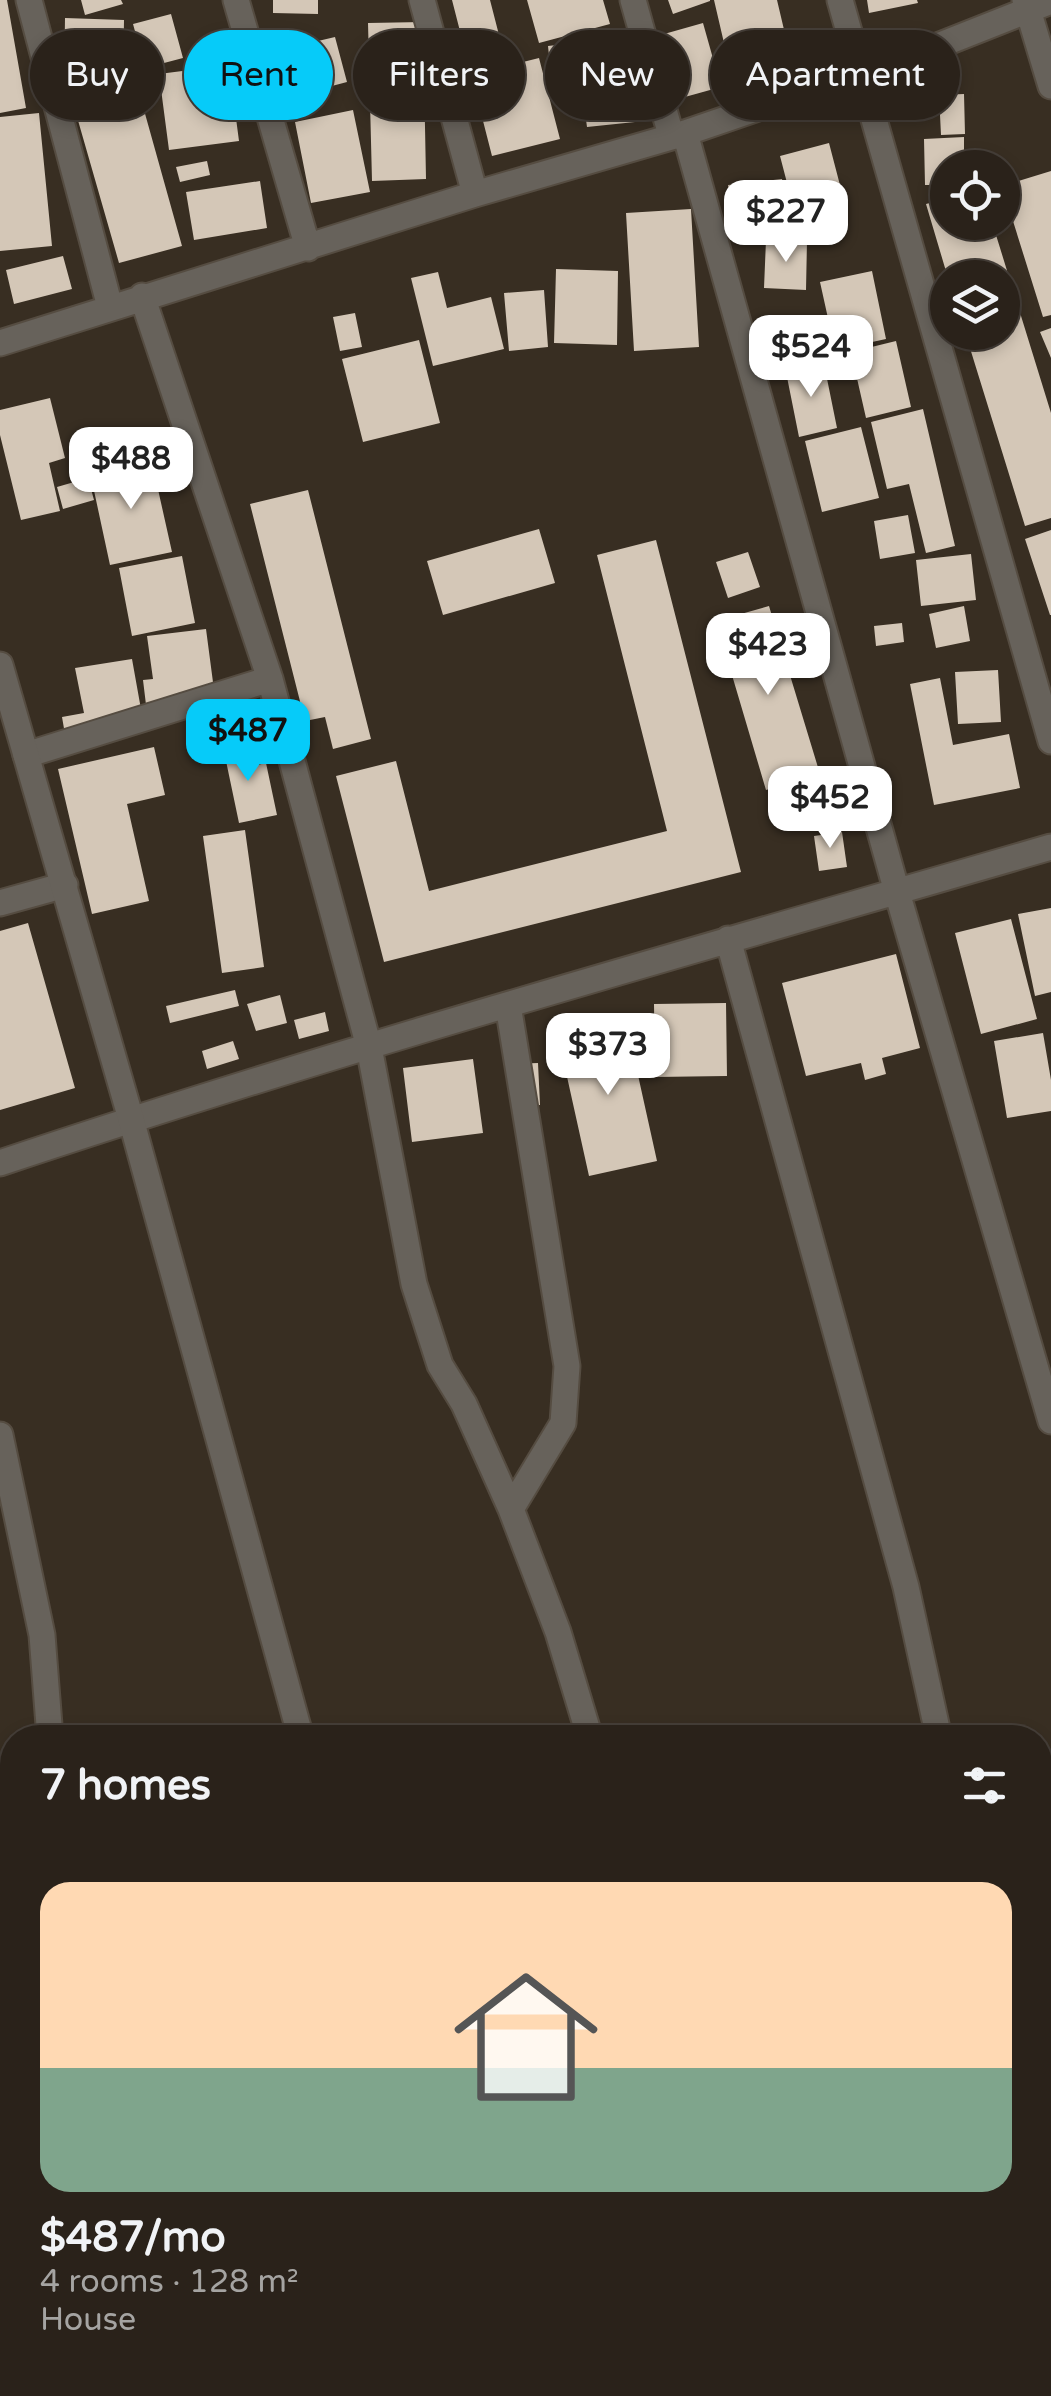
<!DOCTYPE html>
<html lang="en">
<head>
<meta charset="utf-8">
<style>
  body { margin:0; font-family:"Varela Round",sans-serif; background:#322a23; color:#f1f3f6; height:100vh; display:flex; flex-direction:column; font-size:38px; white-space:nowrap }
  * { box-sizing:border-box; margin:0 }
  p { font-size:32px; color:#a5a4a2 }
  .icon { flex:none; width:55px; height:55px; fill:none; stroke:currentColor; stroke-width:2; stroke-linecap:round; stroke-linejoin:round }
  .map { position:relative; flex:1; overflow:hidden }
  .sheet { position:absolute; left:0px; top:1725px; width:1052px; height:672px; display:flex; flex-direction:column; background:#2a221a; border-radius:40px 40px 0 0; box-shadow:0 5px 15px #0003,0 0 0 2px #463f39 }
  .sheet>* { flex:none }
  .banner { position:absolute; left:30px; top:30px; width:992px; height:90px; display:flex; gap:20px }
  .buttons { position:absolute; left:930px; top:150px; display:grid; gap:20px }
  .buttons a { display:grid; place-items:center; width:90px; height:90px; border-radius:50%; background:#2a221a; box-shadow:0 5px 15px #0003,0 0 0 2px #463f39; font-size:50px }
  .price { position:absolute; translate:-50% -85px; padding:0 22px; border-radius:20px; background:#fff; color:#222; font-size:32px; line-height:65px; filter:drop-shadow(0 2px 5px #0008) }
  .price::after { content:''; position:absolute; left:50%; top:60px; width:30px; height:22px; margin-left:-15px; background:inherit; clip-path:polygon(0 0,100% 0,50% 100%) }
  .price.selected { background:#06cbf9; color:#111 }
  ul { padding:0; list-style:none }
  li { display:grid; align-content:center; gap:20px; height:530px; padding:0 40px }
  li span { display:grid; place-items:center; height:310px; border-radius:30px; color:#555 }
  li>.icon { margin-inline-start:auto }
  span .icon { width:180px; height:180px; fill:#fffc; stroke-width:1 }
  li b { font-size:42px }
  h2 { display:flex; justify-content:space-between; align-items:center; height:120px; padding:0 40px; font-size:42px }
  .chip { padding:0 35px; border-radius:45px; background:#2a221a; box-shadow:0 5px 15px #0003,0 0 0 2px #463f39; font-size:35px; line-height:90px }
  .chip.selected { background:#06cbf9; color:#111 }
  .map>svg:first-child { display:block }
  .building { fill:#d4c7b7 }
  .lines { fill:none; stroke-linecap:round; stroke-linejoin:round }
  .minor-casing { stroke:#554c41; stroke-width:29 }
  .tertiary-casing { stroke:#554c41; stroke-width:29 }
  .minor { stroke:#67625b; stroke-width:25 }
  .tertiary { stroke:#67625b; stroke-width:25 }
</style>
</head>
<body>
<div class="map">
<svg width="1051" height="2396" viewBox="0 0 1051 2396">
  <rect width="100%" height="100%" fill="#382e22"/>
  <path class="building" d="M0,0h7l19,108 -26,5z
    M81,0h40l2,4 -38,11z
    M273,0h45v14l-45,-1z
    M452,0h38l17,66 32,-8 21,81 -68,17z
    M527,0h76l7,24 -71,19z
    M668,0h42v1l-37,13z
    M714,0h63l17,72 -60,14z
    M867,0h50l1,3 -49,10z
    M171,14l12,44 -38,10 -12,-44z
    M65,18l59,2 -1,66 -59,-1z
    M423,22l3,157 -54,2 -4,-158z
    M703,23l18,64 -47,13 -17,-64z
    M335,37l12,45 -34,9 -12,-46z
    M625,37l10,85 -48,5 -4,-29 -29,4 -6,-56z
    M229,65l10,76 -70,9 -10,-76z
    M137,85l45,161 -63,17 -46,-160z
    M964,94l1,40 -24,1 -2,-40z
    M353,110l17,82 -59,11 -16,-81z
    M39,113l13,133 -52,5v-134z
    M964,137v31h-16v17h-23l-1,-46z
    M829,143l12,46 -49,13 -12,-46z
    M207,161l3,14 -30,7 -4,-15z
    M1051,171v144l-8,2 -41,-131z
    M782,179l4,26 -55,7 -3,-27z
    M260,181l7,47 -73,12 -8,-48z
    M948,198v24h44l59,191v105l-26,8 -60,-194h37v-54h-54l-22,-74z
    M691,209l8,138 -65,4 -8,-138z
    M766,240l41,1 -1,49 -42,-2z
    M63,256l9,33 -58,15 -8,-34z
    M556,269l62,2 -1,74 -63,-2z
    M872,271l14,68 -51,11 -15,-68z
    M438,272l9,36 44,-11 13,52 -71,17 -22,-88z
    M544,290l4,57 -39,4 -5,-58z
    M355,313l7,34 -22,4 -7,-34z
    M1051,328v30l-11,-26z
    M419,340l21,83 -77,19 -21,-83z
    M896,341l15,66 -45,11 -15,-66z
    M824,364l13,64 -38,9 -13,-65z
    M50,398l15,60 -16,5 11,48 -39,9 -21,-85v-25z
    M923,409l32,137 -29,7 -17,-69 -22,5 -16,-67z
    M861,427l18,71 -57,14 -17,-71z
    M151,458l21,94 -62,13 -20,-93z
    M88,478l6,22 -31,9 -6,-22z
    M308,490l63,249 -38,10 -8,-32 -20,4 -55,-217z
    M908,515l7,38 -35,6 -6,-38z
    M539,529l16,54 -112,32 -16,-54z
    M1051,530v85h-1l-25,-76z
    M656,540l85,332 -357,90 -48,-186 60,-15 33,130 238,-60 -70,-276z
    M748,552l12,35 -32,11 -12,-36z
    M971,554l5,46 -55,6 -5,-46z
    M182,556l13,67 -63,13 -13,-68z
    M769,606l51,168 -54,16 -50,-169z
    M964,606l6,35 -34,7 -7,-34z
    M902,623l2,19 -28,4 -2,-20z
    M206,629l10,76 -69,8 -4,-33 10,-1 -6,-43z
    M132,659l12,67 -78,14 -4,-23 22,-4 -9,-45z
    M998,670l3,52 -43,2 -3,-52z
    M940,678l13,67 56,-11 11,54 -86,17 -24,-121z
    M238,734l7,34 21,-5 11,52 -38,8 -18,-86z
    M154,747l11,48 -38,9 22,97 -57,13 -34,-145z
    M245,830l19,137 -42,6 -19,-137z
    M842,832l5,35 -28,4 -5,-35z
    M1051,908v84l-16,4 -17,-82z
    M1011,919l26,100 -56,15 -26,-101z
    M28,923l47,165 -75,22v-179z
    M896,954l24,94 -38,10 4,16 -21,6 -4,-17 -55,13 -24,-93z
    M235,990l4,16 -69,17 -4,-17z
    M280,995l7,28 -31,8 -9,-27z
    M726,1003l1,73 -72,1 -1,-73z
    M325,1012l4,19 -30,8 -5,-19z
    M626,1021l31,140 -68,15 -31,-140z
    M1043,1033l8,47v31l-44,7 -13,-77z
    M233,1041l6,18 -32,10 -5,-18z
    M473,1059l10,74 -71,9 -9,-74z
    M538,1063l2,42 -27,1 -2,-42z"/>
  <g class="lines">
    <defs>
      <path id="minor" d="M29,0l81,307
        M236,0l72,248
        M422,0l53,194
        M633,0l38,135
        M840,0l211,741
        M1025,0l26,86
        M685,133l212,759 154,529
        M142,296l128,383 99,368 45,237 26,81 24,39 47,105 47,123 32,106
        M0,343l475,-149 210,-61 245,-84 121,-48
        M26,755l244,-76
        M0,903l65,-18
        M728,939l178,648 33,151
        M508,1005l59,361 -4,57 -52,86
        M0,1163c347,-116 700,-214 1051,-316
        M0,1435l42,200 8,103
        M1040,1799l11,-4
        M0,2050l12,-2
        M253,2385l3,11
        M777,2385l3,11
        M1002,2385l3,11"/>
      <path id="tertiary" d="M0,665l131,454 170,619
        M507,2385l4,11"/>
    </defs>
    <use href="#minor" class="minor-casing"/>
    <use href="#tertiary" class="tertiary-casing"/>
    <use href="#minor" class="minor"/>
    <use href="#tertiary" class="tertiary"/>
  </g>
</svg>
<div class="buttons">
<a><svg class="icon" aria-label="locate" viewBox="0 0 24 24"><circle cx="12" cy="12" r="6"/><path d="M12 2v4M12 18v4M2 12h4M18 12h4"/></svg></a>
<a><svg class="icon" aria-label="layers" viewBox="0 0 24 24"><path d="M12 4l9 5-9 5-9-5zM3 14l9 5 9-5"/></svg></a>
</div>
<b class="price" style="left:786px;top:265px">$227</b>
<b class="price" style="left:811px;top:400px">$524</b>
<b class="price" style="left:131px;top:512px">$488</b>
<b class="price" style="left:768px;top:698px">$423</b>
<b class="price selected" style="left:248px;top:784px">$487</b>
<b class="price" style="left:830px;top:851px">$452</b>
<b class="price" style="left:608px;top:1098px">$373</b>
<div class="banner">
<a class="chip">Buy</a>
<a class="chip selected">Rent</a>
<a class="chip">Filters</a>
<a class="chip">New</a>
<a class="chip">Apartment</a>
</div>
<section class="sheet">
<h2>7 homes<svg class="icon" aria-label="filters" viewBox="0 0 24 24"><path d="M4 7h16M4 17h16"/><circle cx="9" cy="7" r="2"/><circle cx="15" cy="17" r="2"/></svg></h2>
<ul>
<li><span style="background:linear-gradient(#ffd9b3 60%,#7fa58c 0)"><svg class="icon" aria-label="home" viewBox="0 0 24 24"><path d="M3 11l9-7 9 7M6 9v11h12V9"/></svg></span><div><b>$487/mo</b><p>4 rooms · 128 m²</p><p>House</p></div></li>
</ul>
</section>
</div>
</body>
</html>
